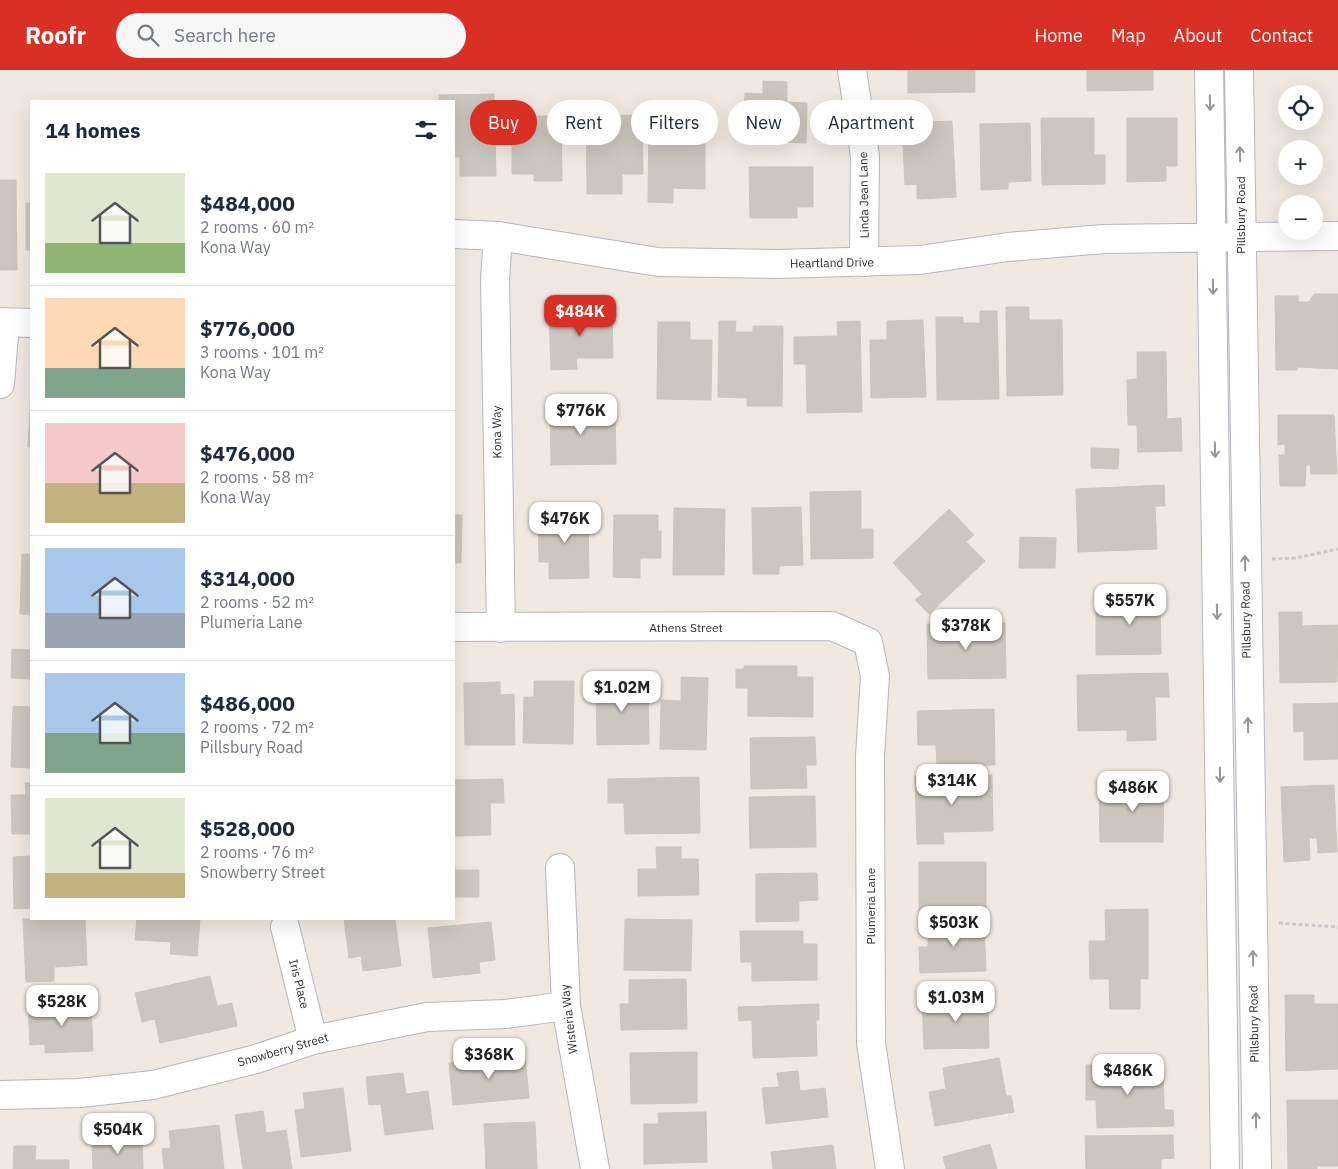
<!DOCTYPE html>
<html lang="en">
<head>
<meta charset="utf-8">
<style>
  body { margin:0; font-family:"IBM Plex Sans",sans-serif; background:#f6f6f7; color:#1f2937; height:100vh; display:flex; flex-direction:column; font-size:19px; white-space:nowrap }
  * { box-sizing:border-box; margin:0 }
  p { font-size:16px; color:#747a83 }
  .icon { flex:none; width:28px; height:28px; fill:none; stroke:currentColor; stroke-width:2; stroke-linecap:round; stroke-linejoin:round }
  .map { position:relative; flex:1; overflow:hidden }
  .sheet { position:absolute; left:30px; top:30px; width:425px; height:820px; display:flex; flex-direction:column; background:#fff; border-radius:0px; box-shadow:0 5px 20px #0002 }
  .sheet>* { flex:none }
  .hud { position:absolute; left:470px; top:30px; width:475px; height:45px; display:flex; gap:10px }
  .buttons { position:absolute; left:1278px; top:15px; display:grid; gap:10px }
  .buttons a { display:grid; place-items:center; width:45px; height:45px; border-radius:50%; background:#fff; box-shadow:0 5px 20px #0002; font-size:25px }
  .price { position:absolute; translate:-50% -42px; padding:0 11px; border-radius:10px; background:#fff; color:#222; font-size:16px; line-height:32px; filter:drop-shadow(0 1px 2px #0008) }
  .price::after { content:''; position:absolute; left:50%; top:30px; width:15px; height:11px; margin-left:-8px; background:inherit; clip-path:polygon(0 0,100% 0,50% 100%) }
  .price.active { background:#d93025; color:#fff }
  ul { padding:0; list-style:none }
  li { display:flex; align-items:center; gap:15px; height:125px; padding:0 15px }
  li+li { border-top:1px solid #e0e1e3 }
  li span { display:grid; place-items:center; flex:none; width:140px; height:100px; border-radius:0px; color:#555 }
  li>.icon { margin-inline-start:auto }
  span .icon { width:60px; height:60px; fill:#fffc; stroke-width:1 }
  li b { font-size:21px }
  h2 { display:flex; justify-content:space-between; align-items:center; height:60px; padding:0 15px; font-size:21px }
  .pill { padding:0 18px; border-radius:22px; background:#fff; box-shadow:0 5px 20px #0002; font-size:18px; line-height:45px }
  .pill.active { background:#d93025; color:#fff }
  header { display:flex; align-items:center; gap:30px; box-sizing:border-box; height:70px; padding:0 25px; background:#d93025; color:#fff }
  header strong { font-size:24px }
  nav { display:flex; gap:28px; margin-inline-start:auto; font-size:18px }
  .search { width:350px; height:45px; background:#f6f6f7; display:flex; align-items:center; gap:12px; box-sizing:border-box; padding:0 18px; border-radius:28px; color:#747a83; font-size:19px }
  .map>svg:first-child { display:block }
  .building { fill:#cbc7bf; stroke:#cbc5ba }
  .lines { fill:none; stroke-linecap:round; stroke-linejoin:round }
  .street-casing { stroke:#b4b7c1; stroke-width:30 }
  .secondary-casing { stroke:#b4b7c1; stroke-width:30 }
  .path { stroke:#c9c9c9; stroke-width:3; stroke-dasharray:4 2.5; stroke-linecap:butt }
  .street { stroke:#fff; stroke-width:28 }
  .secondary { stroke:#fff; stroke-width:28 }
  .oneway { stroke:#969696 }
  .labels { text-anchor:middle; stroke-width:5; stroke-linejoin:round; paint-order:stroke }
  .street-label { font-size:12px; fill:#2e2e2e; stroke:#fff }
</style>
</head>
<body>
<header>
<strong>Roofr</strong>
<div class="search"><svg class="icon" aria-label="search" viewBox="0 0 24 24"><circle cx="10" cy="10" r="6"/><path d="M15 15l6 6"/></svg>Search here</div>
<nav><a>Home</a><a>Map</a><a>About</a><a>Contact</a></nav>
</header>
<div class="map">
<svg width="1338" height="1099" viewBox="0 0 1338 1099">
  <rect width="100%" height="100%" fill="#efe9e1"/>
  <path class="building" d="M908,0h67v22l-67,1z
    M1087,0h66v20l-66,1z
    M763,11l24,1v20l20,1 -1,40 -28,-1 1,-12 -35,-1 1,-36 18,1z
    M494,24l2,82h-36v-19h-6v-56h-15v-6z
    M649,42h56v77l-32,-1v15l-25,-1z
    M642,45l1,59h-21v20h-35l-1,-78z
    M512,46h49l1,65h-28v-7h-22z
    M1041,48h53v37h11v29l-63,1z
    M1127,48h50v48h-11v15l-39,1z
    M952,51l4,76 -39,2v-15l-12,1 -3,-62z
    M1030,53l1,58 -23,1v7l-27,1 -1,-66z
    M749,97h64v40h-16v11h-47z
    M0,110h16l1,90h-17z
    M26,133h5v47h-5z
    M1314,224h24v75l-41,-2v3h-21l-1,-74h23v6h11z
    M1006,237h23v13h33l1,75 -56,1z
    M612,240l1,48h-37l1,11 -26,1 -2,-59z
    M980,241h17l2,88 -62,1 -1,-83h27v6h17z
    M923,250l3,77 -55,1 -1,-58h17v-19z
    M719,251h17l-1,11h18v-6h30l-1,80h-35v-8l-29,-1z
    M860,251l2,91 -55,1 -1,-49h-12v-27l44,-1 -1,-14z
    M658,252h32v18h22l-1,60 -54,-1z
    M1137,282h29l1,67 14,-1 1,33 -44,1 -1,-27h-9l-1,-45 10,-1z
    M31,323v54h-3z
    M577,332l1,12 37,-1 1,51 -65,1 -1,-62z
    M1278,345h56l3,59h-26l-1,-9h-4l-1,21h-25l-1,-31h6v-11l-7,1z
    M1091,378l28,1 -1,20 -27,-1z
    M1164,415l1,21h-10l2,43 -79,3 -2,-63z
    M861,421v38h12v29l-62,1 -1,-67z
    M801,437l2,58 -24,1v8h-26l-1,-66z
    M674,438l51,1 -1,66h-51z
    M949,439l25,26 -8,7 19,19 -56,53 -14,-14 7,-6 -29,-31z
    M588,442l1,66 -40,1v-17h-10l-1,-49z
    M454,445h8l-1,48h-7z
    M614,445h44v16h3v27h-21v20l-27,-1z
    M1020,467l36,1 -1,30h-36z
    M22,484h9v61l-11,-1z
    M1119,523h41l1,61 -65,1v-51h24z
    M1279,542h23v14l36,-1 -1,57 -57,1z
    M1005,553l1,55 -78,1 -1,-55z
    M12,579l19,1v29l-20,-1z
    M744,596h53v11h16v40l-65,-1v-28h-12v-19h8z
    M1168,603l1,24h-14l1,43 -29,1v-11l-49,1 -1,-56z
    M681,607l27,1 -2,72 -46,-1 1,-49 20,1z
    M534,611h40l-1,63 -50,-1 1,-46h10z
    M500,612v13l14,-1 1,51h-50l-1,-62z
    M596,612h52l1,62 -52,1z
    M1338,633v56l-34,1v-29l-10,1 -1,-28z
    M13,636l18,1v61l-20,-1z
    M994,639l1,56 -58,1 -1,-21h-18l-1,-34z
    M815,667l1,28h-10l1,23 -56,1 -1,-51z
    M992,705l1,56 -50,1 1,12h-27l-2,-68z
    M699,707l1,56 -75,1 -1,-31h-16v-24z
    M503,709l1,24h-14l1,32 -37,1v-56z
    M1164,709l-1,63h-63l-1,-51 33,-1v-10z
    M25,713h6v51h-19l-1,-39h15z
    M1334,715l3,67 -19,1 -1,-15h-8l1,22 -26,2 -3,-75z
    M815,726l1,51 -66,1 -1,-51z
    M656,777h25v12h17l1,36 -61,1v-27h19z
    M454,778l1,22h24v27h-25z
    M31,786v52l-17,1 -1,-52z
    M919,792h67v51h-67z
    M817,803l1,27 -19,1v20l-43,1v-48z
    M1148,839v70h-8v30h-30l-1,-30h-19l-1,-38h17l-1,-31z
    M23,849h62l2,46 -33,2v14l-28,1z
    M137,849h63l-3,37 -27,-2 1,-12 -36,-2z
    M344,849h51l6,47 -38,5 -2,-15 -12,2z
    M625,849l67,1 -1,51 -67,-1z
    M491,852l4,38 -16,2 1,11 -47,5 -5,-50z
    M984,852l2,49 -66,2 -1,-26h9v-24z
    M740,861h63v13h14v36l-65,1v-19h-11z
    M210,906l7,30 15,-3 5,23 -77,17 -5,-24 -13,3 -7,-29z
    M686,909l1,50 -66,1 -1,-26h9v-24z
    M1285,925h29v9h24v65l-52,2z
    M988,926l1,52 -65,1 -2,-51z
    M91,932l2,49 -48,2v-9l-15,1 -2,-41z
    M819,934v16h-3l1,36 -64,2 -1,-38 -13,1 -1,-14z
    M697,982v51l-66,1 -1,-51z
    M525,986l4,42 -76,7 -4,-42z
    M999,988l7,38h5l3,16 -79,14 -6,-34 17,-3 -3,-21z
    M1163,994l1,46h9l1,16 -77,2 -1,-28h-10v-35z
    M798,1001l2,20 25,-3 3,29 -62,7 -4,-36 17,-1 -2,-14z
    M403,1003l3,21 22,-3 5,38 -48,6 -4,-31 -12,1 -3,-28z
    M343,1018l8,63 -50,6 -6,-47 10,-1 -2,-16z
    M1287,1030h51v66h-21v3h-29z
    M263,1041l3,22 20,-3 6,39h-49l-8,-54z
    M706,1042l1,50 -63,2v-40h15l-1,-11z
    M535,1052l2,47h-51l-2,-45z
    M219,1055l5,44h-60l-2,-20 9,-1 -2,-17z
    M1173,1065l1,23 -13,1v10h-75l-1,-33z
    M142,1070l1,29h-50l-1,-27z
    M990,1074l7,25h-51l-3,-12z
    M833,1075l3,24h-63l-2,-17z
    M14,1076h22l-1,14h34v9h-56z"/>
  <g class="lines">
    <defs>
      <path id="street" d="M852,0l13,86 -1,106
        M498,166l-3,43 6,349
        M0,314l5,-61
        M454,557l378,-1 36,16 7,34 -5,80 1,287 19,126
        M560,798l6,138 29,163
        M285,857l28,113
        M0,1025l80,-2 73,-8 103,-26 57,-19 114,-23 78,-3 61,-8"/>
      <path id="secondary" d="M1209,0l16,1099
        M1239,0l18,1099
        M454,164l44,2 160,26 118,2 144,-4 88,-13 96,-8 234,-3
        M0,252l31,1"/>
    </defs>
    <use href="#street" class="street-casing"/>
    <use href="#secondary" class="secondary-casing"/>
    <path class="path" d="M1272,489l24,-1 42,-9
      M1279,853l59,4"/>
    <use href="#street" class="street"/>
    <use href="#secondary" class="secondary"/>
  </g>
  <defs><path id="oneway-shaft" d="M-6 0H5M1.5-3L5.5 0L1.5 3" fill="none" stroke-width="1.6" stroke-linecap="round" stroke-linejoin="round" transform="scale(1.25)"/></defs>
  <g class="oneway">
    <use href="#oneway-shaft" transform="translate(1210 33) rotate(89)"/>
    <use href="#oneway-shaft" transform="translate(1240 84) rotate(-91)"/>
    <use href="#oneway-shaft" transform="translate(1213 217) rotate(89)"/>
    <use href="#oneway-shaft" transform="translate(1215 380) rotate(89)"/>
    <use href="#oneway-shaft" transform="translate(1245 493) rotate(-91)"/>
    <use href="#oneway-shaft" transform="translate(1217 542) rotate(89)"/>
    <use href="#oneway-shaft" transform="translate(1248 655) rotate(-91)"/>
    <use href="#oneway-shaft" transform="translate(1220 705) rotate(89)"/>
    <use href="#oneway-shaft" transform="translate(1253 888) rotate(-91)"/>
    <use href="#oneway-shaft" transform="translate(1256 1050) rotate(-91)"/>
  </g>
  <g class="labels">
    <g class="street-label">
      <text transform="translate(864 125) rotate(-91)" y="4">Linda Jean Lane</text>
      <text transform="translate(1241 145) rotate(-90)" y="4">Pillsbury Road</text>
      <text transform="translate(832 193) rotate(-1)" y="4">Heartland Drive</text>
      <text transform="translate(497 362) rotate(-91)" y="4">Kona Way</text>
      <text transform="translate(1246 550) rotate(-91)" y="4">Pillsbury Road</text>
      <text x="686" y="562">Athens Street</text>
      <text transform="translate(871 836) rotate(-90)" y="4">Plumeria Lane</text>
      <text transform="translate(299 914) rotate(76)" y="4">Iris Place</text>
      <text transform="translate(569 949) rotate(-97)" y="4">Wisteria Way</text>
      <text transform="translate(1254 954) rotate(-91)" y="4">Pillsbury Road</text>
      <text transform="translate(283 980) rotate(-16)" y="4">Snowberry Street</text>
    </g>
  </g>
</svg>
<div class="buttons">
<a><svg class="icon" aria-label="locate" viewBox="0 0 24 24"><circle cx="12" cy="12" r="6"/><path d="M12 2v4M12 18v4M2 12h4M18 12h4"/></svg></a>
<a>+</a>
<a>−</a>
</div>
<b class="price active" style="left:580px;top:267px">$484K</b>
<b class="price" style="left:581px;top:366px">$776K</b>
<b class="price" style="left:565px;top:474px">$476K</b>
<b class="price" style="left:1130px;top:556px">$557K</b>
<b class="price" style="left:966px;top:581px">$378K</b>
<b class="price" style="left:622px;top:643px">$1.02M</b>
<b class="price" style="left:952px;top:736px">$314K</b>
<b class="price" style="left:1133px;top:743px">$486K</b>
<b class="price" style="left:954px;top:878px">$503K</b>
<b class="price" style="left:956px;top:953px">$1.03M</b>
<b class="price" style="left:62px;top:957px">$528K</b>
<b class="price" style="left:489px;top:1010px">$368K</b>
<b class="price" style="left:1128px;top:1026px">$486K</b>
<b class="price" style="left:118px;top:1085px">$504K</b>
<div class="hud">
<a class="pill active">Buy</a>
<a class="pill">Rent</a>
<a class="pill">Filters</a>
<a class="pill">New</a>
<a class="pill">Apartment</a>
</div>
<section class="sheet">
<h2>14 homes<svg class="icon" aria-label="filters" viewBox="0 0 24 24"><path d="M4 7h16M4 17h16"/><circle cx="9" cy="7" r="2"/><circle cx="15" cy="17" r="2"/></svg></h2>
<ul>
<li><span style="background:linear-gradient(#dfe7d0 70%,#8fb573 0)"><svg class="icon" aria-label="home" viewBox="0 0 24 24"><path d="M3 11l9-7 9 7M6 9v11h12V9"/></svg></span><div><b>$484,000</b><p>2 rooms · 60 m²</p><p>Kona Way</p></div></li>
<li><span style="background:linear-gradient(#ffd9b3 70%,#7fa58c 0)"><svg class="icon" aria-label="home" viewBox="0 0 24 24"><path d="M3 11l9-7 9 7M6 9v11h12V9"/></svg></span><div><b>$776,000</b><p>3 rooms · 101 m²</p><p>Kona Way</p></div></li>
<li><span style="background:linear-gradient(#f6c9c9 60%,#c2b280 0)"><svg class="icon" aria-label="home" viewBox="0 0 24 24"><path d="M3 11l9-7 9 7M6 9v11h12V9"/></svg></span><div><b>$476,000</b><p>2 rooms · 58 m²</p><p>Kona Way</p></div></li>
<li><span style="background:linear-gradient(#a9c7e8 65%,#9aa5b1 0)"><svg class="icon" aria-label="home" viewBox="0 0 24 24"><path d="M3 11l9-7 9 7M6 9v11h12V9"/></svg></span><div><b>$314,000</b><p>2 rooms · 52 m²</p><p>Plumeria Lane</p></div></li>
<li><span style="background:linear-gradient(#a9c7e8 60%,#7fa58c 0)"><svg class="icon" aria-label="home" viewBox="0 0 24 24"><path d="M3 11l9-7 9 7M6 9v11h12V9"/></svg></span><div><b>$486,000</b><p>2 rooms · 72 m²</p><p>Pillsbury Road</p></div></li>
<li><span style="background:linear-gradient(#dfe7d0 75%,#c2b280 0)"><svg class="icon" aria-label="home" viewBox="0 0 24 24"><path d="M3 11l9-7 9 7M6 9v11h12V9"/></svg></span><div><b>$528,000</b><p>2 rooms · 76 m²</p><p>Snowberry Street</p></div></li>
</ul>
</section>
</div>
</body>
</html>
